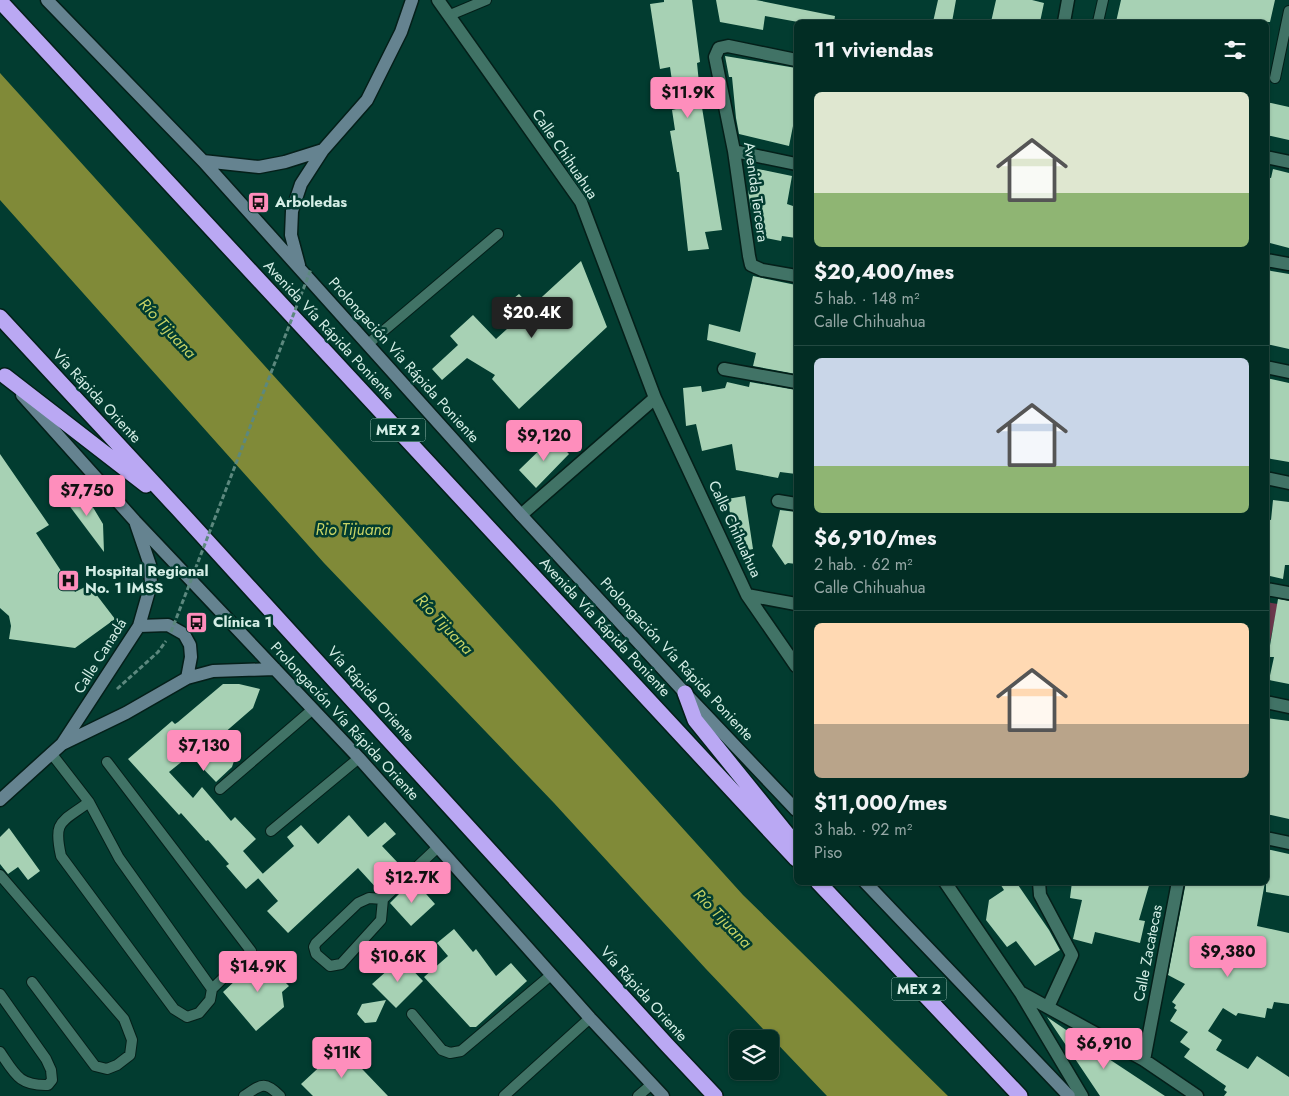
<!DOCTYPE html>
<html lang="es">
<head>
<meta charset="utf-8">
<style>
  body { margin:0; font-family:Jost,sans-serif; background:#0c352c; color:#f1f3f6; height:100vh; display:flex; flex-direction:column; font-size:19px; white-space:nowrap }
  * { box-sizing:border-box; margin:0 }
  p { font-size:16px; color:#96a8a6 }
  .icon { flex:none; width:28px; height:28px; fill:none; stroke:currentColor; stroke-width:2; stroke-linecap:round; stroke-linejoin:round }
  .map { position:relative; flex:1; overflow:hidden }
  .sheet { position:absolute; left:794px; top:20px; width:475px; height:865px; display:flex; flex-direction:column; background:#022d24; border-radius:8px; box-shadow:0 1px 4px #0004,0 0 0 1px #234941 }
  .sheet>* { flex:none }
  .buttons { position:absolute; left:729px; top:1030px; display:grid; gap:10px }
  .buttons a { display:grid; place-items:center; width:50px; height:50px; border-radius:8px; background:#022d24; box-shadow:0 1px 4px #0004,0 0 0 1px #234941; font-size:25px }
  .price { position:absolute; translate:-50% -42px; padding:0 11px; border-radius:5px; background:#fe8ebc; color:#111; font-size:16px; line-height:32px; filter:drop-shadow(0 1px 2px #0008) }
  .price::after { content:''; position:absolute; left:50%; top:30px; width:15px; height:11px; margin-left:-8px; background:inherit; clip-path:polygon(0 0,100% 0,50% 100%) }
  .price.current { background:#222; color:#fff }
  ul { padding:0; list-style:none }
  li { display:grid; align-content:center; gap:10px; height:265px; padding:0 20px }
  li+li { border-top:1px solid #234941 }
  li span { display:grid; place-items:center; height:155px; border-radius:8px; color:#555 }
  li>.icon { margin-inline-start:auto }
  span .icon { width:90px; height:90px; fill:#fffc; stroke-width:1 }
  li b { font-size:21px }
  h2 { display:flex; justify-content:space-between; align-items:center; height:60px; padding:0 20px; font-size:21px }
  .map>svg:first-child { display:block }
  .green { fill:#6b374c }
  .water { fill:#808a38 }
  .building { fill:#a7d1b4 }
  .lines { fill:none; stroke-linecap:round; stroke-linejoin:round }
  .lane-casing { stroke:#041f19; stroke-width:12 }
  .street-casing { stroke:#041f19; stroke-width:15 }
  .secondary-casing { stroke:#041f19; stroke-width:15 }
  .highway-casing { stroke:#041f19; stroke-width:18 }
  .path { stroke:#5c887e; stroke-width:3; stroke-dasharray:5 2.5; stroke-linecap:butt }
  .lane { stroke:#417366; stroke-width:10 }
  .street { stroke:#417366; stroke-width:12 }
  .secondary { stroke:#658390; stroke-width:12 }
  .highway { stroke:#baa8f3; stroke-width:15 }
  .path-bridge { stroke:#5c887e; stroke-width:3; stroke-dasharray:5 2.5; stroke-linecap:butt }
  .labels { text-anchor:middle; stroke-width:5; stroke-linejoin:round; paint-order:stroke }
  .shield { fill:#023c30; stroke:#95b9af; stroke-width:1 }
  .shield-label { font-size:14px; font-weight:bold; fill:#d4eee6 }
  .street-label { font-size:15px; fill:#d4eee6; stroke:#023c30 }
  .poi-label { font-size:15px; font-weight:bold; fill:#d4eee6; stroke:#023c30; text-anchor:start }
  .water-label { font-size:16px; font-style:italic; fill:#c6d365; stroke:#023c30 }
</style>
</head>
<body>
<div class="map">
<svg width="1289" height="1096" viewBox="0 0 1289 1096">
  <rect width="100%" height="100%" fill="#023c30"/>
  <path class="green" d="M1266,602l12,2 -12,57z"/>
  <path class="water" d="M0,73l743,822 205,201h-121l-121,-127 -152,-166 -230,-240 -324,-363z"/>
  <path class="building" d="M664,0h28l8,62 -3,1 2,20h-1l24,147 -17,2 4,17 -21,2 -9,-79h-2l-7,-41 5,-1 -3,-20 4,-1 -6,-42 -10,2 -10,-65 14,-2z
    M716,0h40l79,16 -1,6h-36l-33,-6 -2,14 -16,-3 -27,-5z
    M938,0h18l-4,22h-19z
    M996,0h36l12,3 -4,19h-49z
    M1121,0h154l-5,22h-154z
    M725,56l71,12v43l-7,35 -50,-12 -3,-16 -4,-41h-3z
    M1266,102l23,5v33l-23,-5z
    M753,168l39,8 -5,28 9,3v31l-14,-2 -1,5 -25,-5 3,-26 -8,-1 -3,-18z
    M1273,169l16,4v75l-23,-6v-65l5,1z
    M581,261l26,66 -88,82 -27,-30 3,-4 -28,-17 -25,22 -10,-11 26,-24 -8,-9 23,-21 23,24 24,-22 -12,-14 11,-9 12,13z
    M1266,270l23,4v75l-23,-5z
    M753,276l43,9v89l-43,-8 3,-13 -49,-13 2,-16 31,8z
    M1266,378l23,5v79l-23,-4z
    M727,382l22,5 1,-5 46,8v84l-16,-2 -2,6 -42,-8 -4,-26 -30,7 -6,-27 -10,2 -3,-38 18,-2 1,6 23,-4z
    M553,437l16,17 -33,34 -17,-18z
    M0,454l49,71 -13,8 39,59 14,-7 26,34 -40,29 -66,-9 2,-13 -2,-10 -9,-8z
    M59,492l20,4 9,5 6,8 9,15 1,28z
    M745,496l8,53 -14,3 -8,-20 3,-1 -7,-32z
    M1273,500l16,2v63h-4l-2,14 -17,-4v-56l5,1z
    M780,510l16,2v52l-8,-1 -3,2 -13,-19z
    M1278,599l11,2v83l-20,-4 5,-23h-6z
    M223,684h16l21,5 -7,19 -38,33 19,20 -2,6 -16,15 -26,-27 -21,17 24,26 9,-11 29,34 4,-4 21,22 -13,12 20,23 -17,15 -20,-23 3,-2 -21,-24 -2,1 -25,-28 -2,2 -51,-56 44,-38 3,3 3,-2z
    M1266,718l23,3v98l-23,-5z
    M349,815l19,22 17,-15 11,12 -14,12 17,18 -1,1 4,6 -22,21 -22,-24 -70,65 -21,-22 11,-10 -20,-23 36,-32 -7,-9 14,-12 17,19z
    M9,828l31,43 -12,9 -10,-13 -10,7 -8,-10v-27z
    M1266,849l23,5v42l-23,-4z
    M411,882l4,5 4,-1 16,18 -24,22 -21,-23z
    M999,882h17l33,48 11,20 -25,16 -19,-25 -9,6 -21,-27 3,-20 15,-10z
    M1072,882h78l-11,38 6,1 -5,22 -45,-11 -3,12 -19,-5 9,-39 -12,-2z
    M1186,882h79l-8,44 32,7v71l-15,-2 -2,7 -5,-1 -2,10 -27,-5 -2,3 -13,-8 -15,23 14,9 -6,10 32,19 9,-13 32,21v19h-65l3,-4 -3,-2 2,-4 -42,-29 6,-8 -10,-7 8,-10 -18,-11 7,-11 -3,-2 2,-3 -4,-3 13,-18 -17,-9z
    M454,929l19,23 3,-3 20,27 15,-13 16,18 -51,46h-6l-46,-50 24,-21 -11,-13z
    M262,956l8,9 9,4 1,8 9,9 -7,6 2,15 -28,24 -33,-39z
    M402,959l21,22 -27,27 -24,-24 26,-23 1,1z
    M386,1000l-10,22 -11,1 -8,-9 5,-10z
    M1047,1017l65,44 53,35h-65z
    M340,1048h2l46,48h-75l-12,-12z"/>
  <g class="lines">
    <defs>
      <path id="lane" d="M450,15l36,-15
        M1098,22l5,-22
        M1275,78l14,-67
        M368,344l130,-110
        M51,753l38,49 30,56 93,131
        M220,789l93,-80
        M89,802c-28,21 -36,18 -28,54l113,153 13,8 12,-4 11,-13 2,-11 39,-38 -144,-189
        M271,831l88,-73
        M0,875l124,144 8,21 -2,15 -13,10 -10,4 -12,-3 -63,-84
        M383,899l-14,-1 -11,5 -42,40 -2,4 2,7 14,12 11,-2 40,-44 2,-21 55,-52
        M0,994l46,65 5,11 1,10 -4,5c-29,1 -33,-11 -48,-33
        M412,1014l30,36 8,3 11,-2 90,-76
        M244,1096c17,-11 20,-16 36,0
        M504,1096l86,-78
        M638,1096l14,-12"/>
      <path id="street" d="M438,0l143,202 74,196 92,197 49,71
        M1064,22l4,-22
        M796,60l-68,-14 -9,2 -4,9 19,94 15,105 2,9 11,5 34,6
        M734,151l62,13
        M1266,157l23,5
        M1266,260l23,4
        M1266,367l23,5
        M724,369l72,13
        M1266,478l23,5
        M778,501l18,3
        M521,515l134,-117
        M1266,589l23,4
        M747,595l49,9
        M1266,702l23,5
        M1266,838l23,5
        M945,882l75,110 62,104
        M1039,882l1,13 32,60 -24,52
        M1020,992l124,68 53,36
        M1144,1060l34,-178"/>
      <path id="secondary" d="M47,0l156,161 318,354 164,178 111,117
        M203,161l56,6 26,-5 38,-12
        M299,265l-8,-30 1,-24 9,-27 22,-34 44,-50 34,-68 11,-32
        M22,395l113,126 224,237 231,260 73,78
        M139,626l29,-1 16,9 6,11 1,12 -4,21
        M62,744l64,-31 61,-35 26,-7 62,-2
        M0,800l62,-56 77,-118 12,-42 -1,-19 -14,-41
        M865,882l204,214"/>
      <path id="highway" d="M0,1l796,858
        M0,317l177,191 490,537 48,51
        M5,376l141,109
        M685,693l10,27 101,125
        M818,882l202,214"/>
    </defs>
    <use href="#lane" class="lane-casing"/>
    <use href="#street" class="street-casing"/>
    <use href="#secondary" class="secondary-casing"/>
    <use href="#highway" class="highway-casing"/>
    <path class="path" d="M117,689l41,-37 8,-11"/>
    <use href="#lane" class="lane"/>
    <use href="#street" class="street"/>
    <use href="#secondary" class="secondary"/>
    <use href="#highway" class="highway"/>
    <path class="path-bridge" d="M171,632l140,-363"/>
  </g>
  <defs>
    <symbol id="bus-square" viewBox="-11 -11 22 22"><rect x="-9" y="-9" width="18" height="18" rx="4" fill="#fe8ebc" stroke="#023c30"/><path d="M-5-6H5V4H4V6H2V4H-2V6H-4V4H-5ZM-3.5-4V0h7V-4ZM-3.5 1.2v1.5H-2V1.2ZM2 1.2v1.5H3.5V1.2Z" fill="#111"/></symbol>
    <symbol id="hospital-square" viewBox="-11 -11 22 22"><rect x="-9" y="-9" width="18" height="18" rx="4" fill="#fe8ebc" stroke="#023c30"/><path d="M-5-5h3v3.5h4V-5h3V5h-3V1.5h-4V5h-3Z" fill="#111"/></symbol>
  </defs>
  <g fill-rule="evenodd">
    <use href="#bus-square" x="246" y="190" width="25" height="25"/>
    <use href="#hospital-square" x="56" y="568" width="25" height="25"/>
    <use href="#bus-square" x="184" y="610" width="25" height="25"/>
  </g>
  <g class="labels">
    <g class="shield">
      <rect x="370.5" y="418.5" width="55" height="23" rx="4"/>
      <rect x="891.5" y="977.5" width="55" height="23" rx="4"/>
    </g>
    <g class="shield-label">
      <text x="398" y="435">MEX 2</text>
      <text x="919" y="994">MEX 2</text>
    </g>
    <g class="street-label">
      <text transform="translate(565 154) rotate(56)" y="5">Calle Chihuahua</text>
      <text transform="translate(756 192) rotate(82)" y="5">Avenida Tercera</text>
      <text transform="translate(329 330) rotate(47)" y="5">Avenida Vía Rápida Poniente</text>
      <text transform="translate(404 360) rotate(48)" y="5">Prolongación Vía Rápida Poniente</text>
      <text transform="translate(97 396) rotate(47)" y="5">Vía Rápida Oriente</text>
      <text transform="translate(735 529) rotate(65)" y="5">Calle Chihuahua</text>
      <text transform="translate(605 627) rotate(47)" y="5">Avenida Vía Rápida Poniente</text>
      <text transform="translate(100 656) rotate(-58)" y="5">Calle Canadá</text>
      <text transform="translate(677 659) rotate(47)" y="5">Prolongación Vía Rápida Poniente</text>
      <text transform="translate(371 694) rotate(48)" y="5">Vía Rápida Oriente</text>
      <text transform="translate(345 721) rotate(47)" y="5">Prolongación Vía Rápida Oriente</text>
      <text transform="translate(1148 953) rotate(-79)" y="5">Calle Zacatecas</text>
      <text transform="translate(644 994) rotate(48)" y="5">Vía Rápida Oriente</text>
    </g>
    <g class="poi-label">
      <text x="275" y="207">Arboledas</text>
      <text x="85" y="576">Hospital Regional<tspan x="85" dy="17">No. 1 IMSS</tspan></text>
      <text x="213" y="627">Clínica 1</text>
    </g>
    <g class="water-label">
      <text transform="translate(168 328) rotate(47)" y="6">Río Tijuana</text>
      <text x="353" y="535">Rio Tijuana</text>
      <text transform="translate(445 624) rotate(47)" y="6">Río Tijuana</text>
      <text transform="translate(723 918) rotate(46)" y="6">Río Tijuana</text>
    </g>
  </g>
</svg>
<div class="buttons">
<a><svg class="icon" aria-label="layers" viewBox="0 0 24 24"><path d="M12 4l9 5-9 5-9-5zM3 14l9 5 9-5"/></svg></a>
</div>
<b class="price" style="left:688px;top:119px">$11.9K</b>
<b class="price current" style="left:532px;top:339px">$20.4K</b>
<b class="price" style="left:544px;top:462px">$9,120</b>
<b class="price" style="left:87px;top:517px">$7,750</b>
<b class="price" style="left:204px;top:772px">$7,130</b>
<b class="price" style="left:412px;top:904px">$12.7K</b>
<b class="price" style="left:1228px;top:978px">$9,380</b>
<b class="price" style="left:398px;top:983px">$10.6K</b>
<b class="price" style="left:258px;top:993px">$14.9K</b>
<b class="price" style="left:1104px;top:1070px">$6,910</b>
<b class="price" style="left:342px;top:1079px">$11K</b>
<section class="sheet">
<h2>11 viviendas<svg class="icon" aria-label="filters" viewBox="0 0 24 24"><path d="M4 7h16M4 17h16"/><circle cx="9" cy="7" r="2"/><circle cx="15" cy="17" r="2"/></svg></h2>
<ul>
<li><span style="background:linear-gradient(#dfe7d0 65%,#8fb573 0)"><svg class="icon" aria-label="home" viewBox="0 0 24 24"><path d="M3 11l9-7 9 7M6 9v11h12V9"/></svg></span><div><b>$20,400/mes</b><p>5 hab. · 148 m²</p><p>Calle Chihuahua</p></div></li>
<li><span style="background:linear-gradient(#c9d6e8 70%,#8fb573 0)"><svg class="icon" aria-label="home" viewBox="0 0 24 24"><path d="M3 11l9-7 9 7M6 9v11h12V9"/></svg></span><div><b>$6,910/mes</b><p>2 hab. · 62 m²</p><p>Calle Chihuahua</p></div></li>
<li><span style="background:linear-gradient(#ffd9b3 65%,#b9a48a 0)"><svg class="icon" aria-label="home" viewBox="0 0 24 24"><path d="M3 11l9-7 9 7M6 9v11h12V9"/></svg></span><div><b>$11,000/mes</b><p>3 hab. · 92 m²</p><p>Piso</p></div></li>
</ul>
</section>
</div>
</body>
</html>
